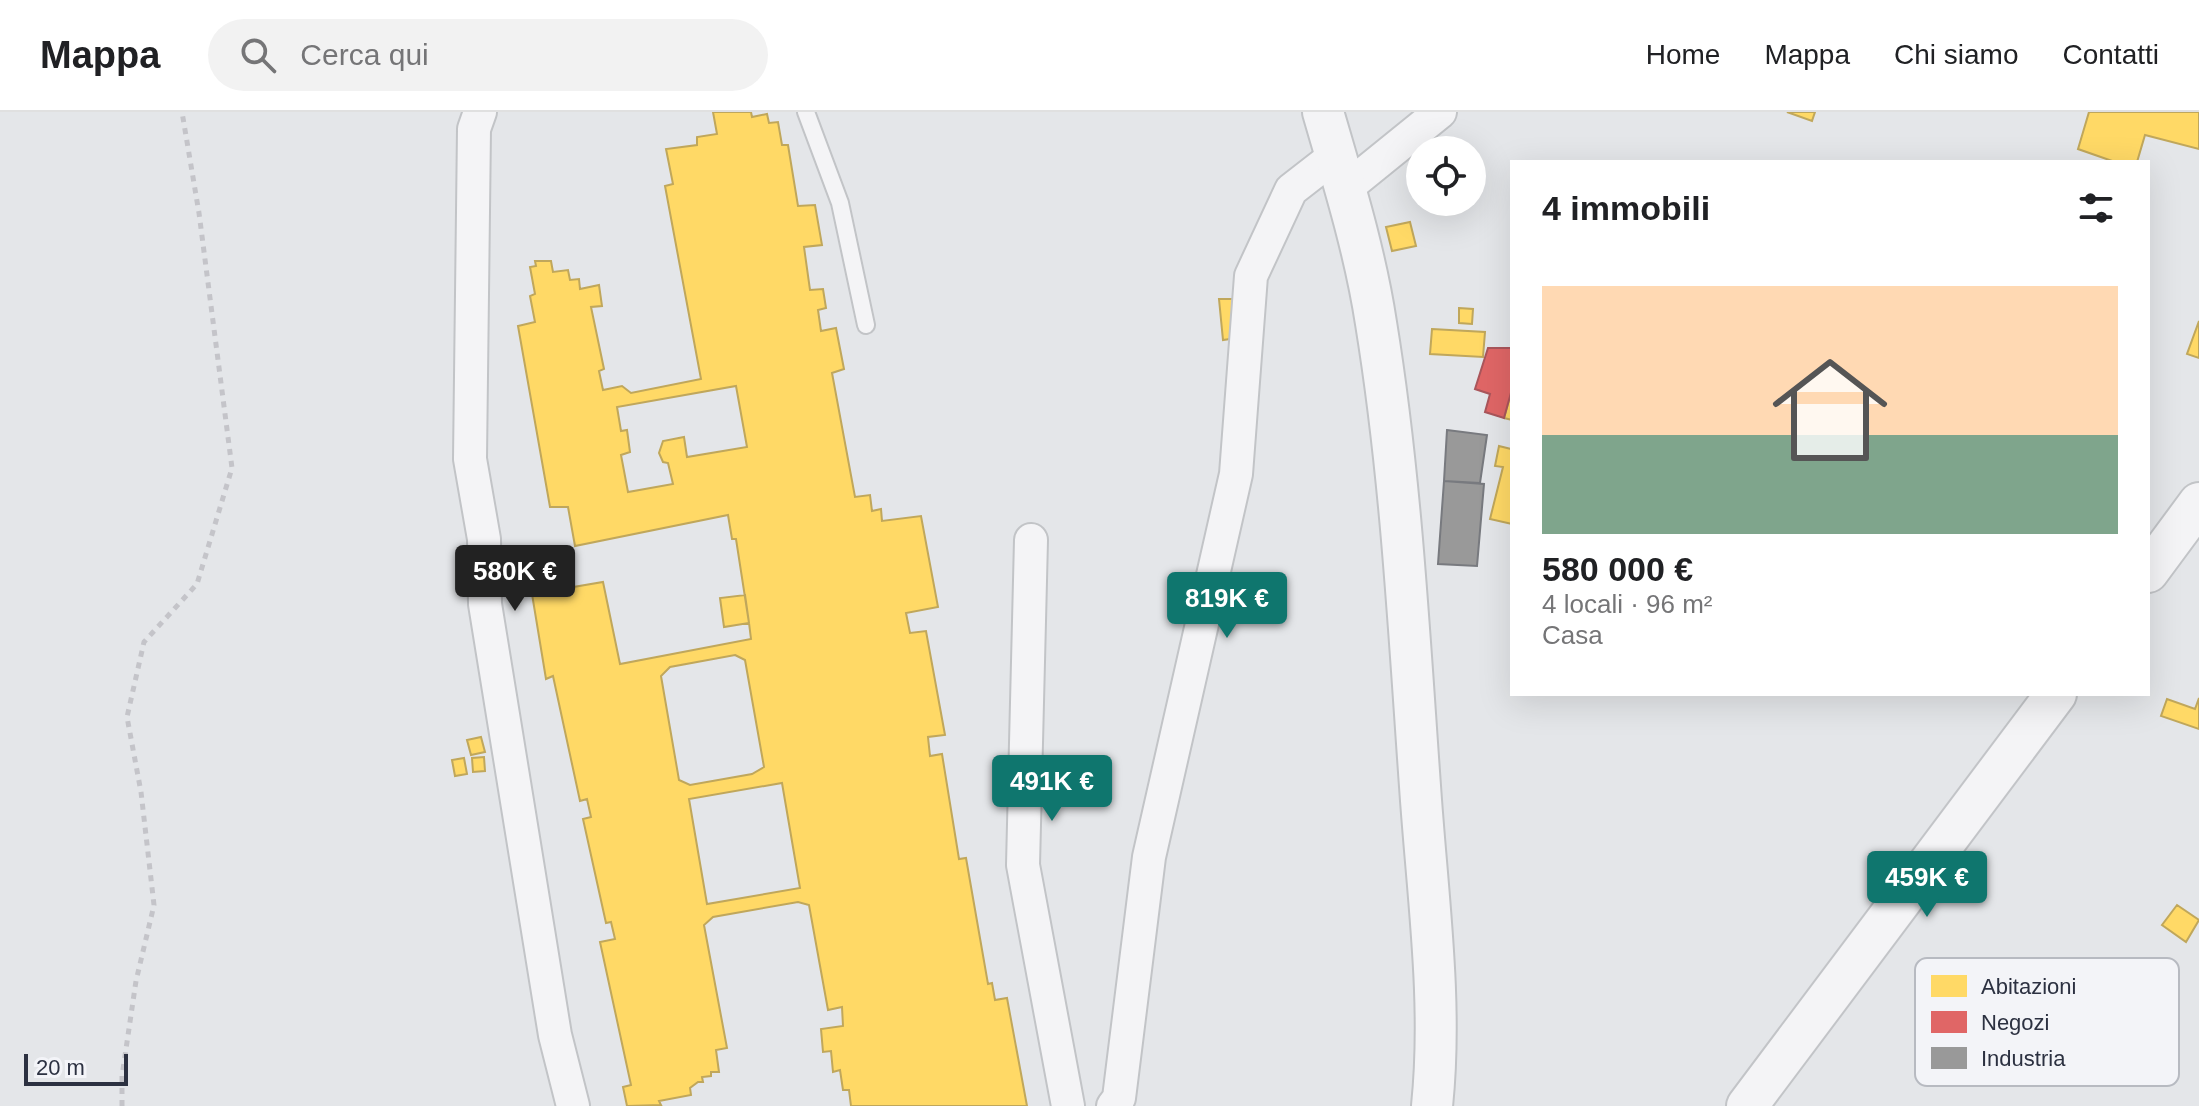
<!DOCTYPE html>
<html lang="it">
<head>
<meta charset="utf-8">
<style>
  body { margin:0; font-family:Arial,sans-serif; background:#f2f2f2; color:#202124; height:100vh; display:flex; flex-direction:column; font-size:30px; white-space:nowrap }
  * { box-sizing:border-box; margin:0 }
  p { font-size:26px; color:#757577 }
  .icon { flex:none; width:44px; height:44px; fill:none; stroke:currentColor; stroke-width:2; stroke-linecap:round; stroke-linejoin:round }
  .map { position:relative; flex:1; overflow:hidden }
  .panel { position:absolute; left:1510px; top:48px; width:640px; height:536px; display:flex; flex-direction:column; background:#fff; border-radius:0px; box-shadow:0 8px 32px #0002 }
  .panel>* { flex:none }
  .tools { position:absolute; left:1406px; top:24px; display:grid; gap:16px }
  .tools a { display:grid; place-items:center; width:80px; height:80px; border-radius:50%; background:#fff; box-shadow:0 8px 32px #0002; font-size:40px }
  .scale { position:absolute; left:24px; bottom:20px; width:104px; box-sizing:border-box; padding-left:8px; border:4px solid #2c3141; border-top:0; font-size:22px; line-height:28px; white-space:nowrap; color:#2c3141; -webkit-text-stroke:6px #f3f4f8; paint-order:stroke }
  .price { position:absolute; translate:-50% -68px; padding:0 18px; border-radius:8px; background:#0f766e; color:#fff; font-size:26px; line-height:52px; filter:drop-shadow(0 2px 4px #0008) }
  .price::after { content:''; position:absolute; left:50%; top:48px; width:24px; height:18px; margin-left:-12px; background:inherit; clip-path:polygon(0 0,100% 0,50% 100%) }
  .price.active { background:#222; color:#fff }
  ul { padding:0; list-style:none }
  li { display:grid; align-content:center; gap:16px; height:424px; padding:0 32px }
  li span { display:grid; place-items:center; height:248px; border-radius:0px; color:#555 }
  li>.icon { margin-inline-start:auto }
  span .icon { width:144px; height:144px; fill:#fffc; stroke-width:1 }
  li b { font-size:34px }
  h2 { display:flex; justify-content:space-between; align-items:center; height:96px; padding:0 32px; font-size:34px }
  header { display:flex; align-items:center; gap:48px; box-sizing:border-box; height:112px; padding:0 40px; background:#fff; border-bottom:2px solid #e0e0e0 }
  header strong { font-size:38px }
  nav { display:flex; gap:44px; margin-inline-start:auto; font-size:28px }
  .search { width:560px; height:72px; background:#f2f2f2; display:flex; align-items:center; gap:20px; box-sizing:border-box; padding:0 28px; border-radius:44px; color:#757577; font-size:30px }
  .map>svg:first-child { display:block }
  .homes { fill:#ffd966; stroke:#c0a75b; stroke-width:2; fill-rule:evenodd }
  .shops { fill:#e06666; stroke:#aa565b; stroke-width:2 }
  .industry { fill:#999; stroke:#787a7f; stroke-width:2 }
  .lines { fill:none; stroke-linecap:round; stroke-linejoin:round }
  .service-casing { stroke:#c2c4c7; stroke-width:20 }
  .minor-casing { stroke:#c2c4c7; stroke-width:36 }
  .tertiary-casing { stroke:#c2c4c7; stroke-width:44 }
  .path { stroke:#c4c4c9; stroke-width:5; stroke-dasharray:6 6; stroke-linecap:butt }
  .service { stroke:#f4f4f6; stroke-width:16 }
  .minor { stroke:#f4f4f6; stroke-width:32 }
  .tertiary { stroke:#f4f4f6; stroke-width:40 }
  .key { fill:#f3f4f8; stroke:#b7bac1; stroke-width:2 }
  .key-label { font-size:22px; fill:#2c3141 }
</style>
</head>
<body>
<header>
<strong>Mappa</strong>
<div class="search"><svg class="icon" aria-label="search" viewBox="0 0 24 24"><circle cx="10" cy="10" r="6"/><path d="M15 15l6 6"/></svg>Cerca qui</div>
<nav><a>Home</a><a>Mappa</a><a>Chi siamo</a><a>Contatti</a></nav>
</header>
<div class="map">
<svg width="2199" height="994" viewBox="0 0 2199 994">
  <rect width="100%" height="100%" fill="#e4e6e9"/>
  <path class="homes" d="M713,0h38l1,5 15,-3 2,9 9,-1 4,23h6l10,61 17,-1 7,40 -18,2 6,43 13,-1 3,19 -8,2 3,21 15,-3 8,41 -12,4 23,124 15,-2 2,16 9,-2 1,12 39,-5 17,91 -32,6 4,20 16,-2 19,104 -17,2 2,19 12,-2 17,105 7,-1 22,126 4,-1 3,17 12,-2 20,108h-176l-2,-16h-6l-3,-20 -7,2 -2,-21 -8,1 -2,-23 22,-3 -1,-19 -14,3 -19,-105 -11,-3 -85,15 -9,8 23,123 -11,2 3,22h-8v4l-9,1 1,5h-5l-8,6 1,7 -32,6 2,4 -34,1 -4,-19 8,-2 -31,-143 15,-3 -4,-17 -5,1 -23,-104 8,-2 -4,-18 -7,2 -27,-125 -7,3 -14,-85 71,-12 17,82 131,-25 -2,-16 -13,-84h-4l-4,-24 -153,31 -7,-39h-18l-32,-181 17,-4 -5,-26 5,-2 -5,-27 6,-1 -1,-5h16l2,11 15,-2 2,10 9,-1 1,10 19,-4 3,21 -11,1 13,62 -5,2 4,19 19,-4 9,7 70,-14 -36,-193 8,-2 -7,-35 31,-4v-8l20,-3zM736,274l11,61 -60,10 -3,-20 -21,4 -4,12 4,9 5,1 5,21 -45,8 -7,-37 9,-3 -3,-22 -6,1 -4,-24zM735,543l10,5 19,107 -12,7 -62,11 -11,-5 -18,-104 9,-9zM782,671l18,105 -93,16 -18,-105z
    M1787,0h28l-3,9z
    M2089,0h110v37l-54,-14 -8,27h-22l-37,-13z
    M1410,110l6,24 -24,5 -6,-24z
    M1219,187h15l3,39 -14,2z
    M1459,196l14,1 -1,15 -13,-1z
    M2199,209v37l-12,-4z
    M1432,217l53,3 -2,25 -53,-3z
    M1512,277v31l-8,-2z
    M1512,331v81l-22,-5 13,-52 -8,-1 4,-20 12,3z
    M745,483l4,28 -25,4 -4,-29z
    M2199,586v31l-38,-13 6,-17 28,10z
    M481,625l4,15 -14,3 -4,-15z
    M484,645l1,14 -12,1 -1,-14z
    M464,646l3,16 -12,2 -3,-16z
    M2177,793l22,15 -13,22 -24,-17z"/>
  <path class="shops" d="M1488,236h24v41l-8,29 -19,-6 5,-18 -15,-5z"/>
  <path class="industry" d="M1447,318l40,5 -7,48 -36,-2z
    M1444,369l40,3 -7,82 -39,-2z"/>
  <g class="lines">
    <defs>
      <path id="service" d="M806,0l34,91 26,122"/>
      <path id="minor" d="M480,0l-6,17 -4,330 14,80 1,65 70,431 18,71
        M1345,77l95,-77
        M1031,428l-8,325 45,241
        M1113,994l6,-8 30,-241 87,-383 15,-198 40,-86 45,-35"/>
      <path id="tertiary" d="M1323,0c20,69 42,139 53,211 25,153 33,309 44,463 7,106 23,215 12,320
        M2148,460l51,-69
        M1747,994l309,-412"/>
    </defs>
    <use href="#service" class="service-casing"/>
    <use href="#minor" class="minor-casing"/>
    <use href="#tertiary" class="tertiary-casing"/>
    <path class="path" d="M122,994v-30l14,-95 18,-76 -13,-113 -14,-75 17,-75 53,-58 35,-116 -33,-255 -17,-101"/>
    <use href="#service" class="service"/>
    <use href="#minor" class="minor"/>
    <use href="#tertiary" class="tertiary"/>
  </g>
  <rect x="1915" y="846" width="264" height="128" rx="12" class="key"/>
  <rect x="1931" y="863" width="36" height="22" fill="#ffd966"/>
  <rect x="1931" y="899" width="36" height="22" fill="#e06666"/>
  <rect x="1931" y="935" width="36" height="22" fill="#999"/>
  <g class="key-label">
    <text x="1981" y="882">Abitazioni</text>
    <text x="1981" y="918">Negozi</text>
    <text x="1981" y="954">Industria</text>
  </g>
</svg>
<div class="tools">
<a><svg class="icon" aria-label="locate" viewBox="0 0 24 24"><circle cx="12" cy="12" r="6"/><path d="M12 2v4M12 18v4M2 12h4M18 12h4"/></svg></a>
</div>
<div class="scale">20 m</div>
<b class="price active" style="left:515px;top:501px">580K €</b>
<b class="price" style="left:1227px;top:528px">819K €</b>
<b class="price" style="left:1052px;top:711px">491K €</b>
<b class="price" style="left:1927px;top:807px">459K €</b>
<section class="panel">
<h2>4 immobili<svg class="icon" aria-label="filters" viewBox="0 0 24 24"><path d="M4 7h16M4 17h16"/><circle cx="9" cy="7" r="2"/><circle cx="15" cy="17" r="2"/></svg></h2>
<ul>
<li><span style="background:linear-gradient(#ffd9b3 60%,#7fa58c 0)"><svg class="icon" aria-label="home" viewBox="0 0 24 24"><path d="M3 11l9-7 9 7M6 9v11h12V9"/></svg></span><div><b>580 000 €</b><p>4 locali · 96 m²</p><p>Casa</p></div></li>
</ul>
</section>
</div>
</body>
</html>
